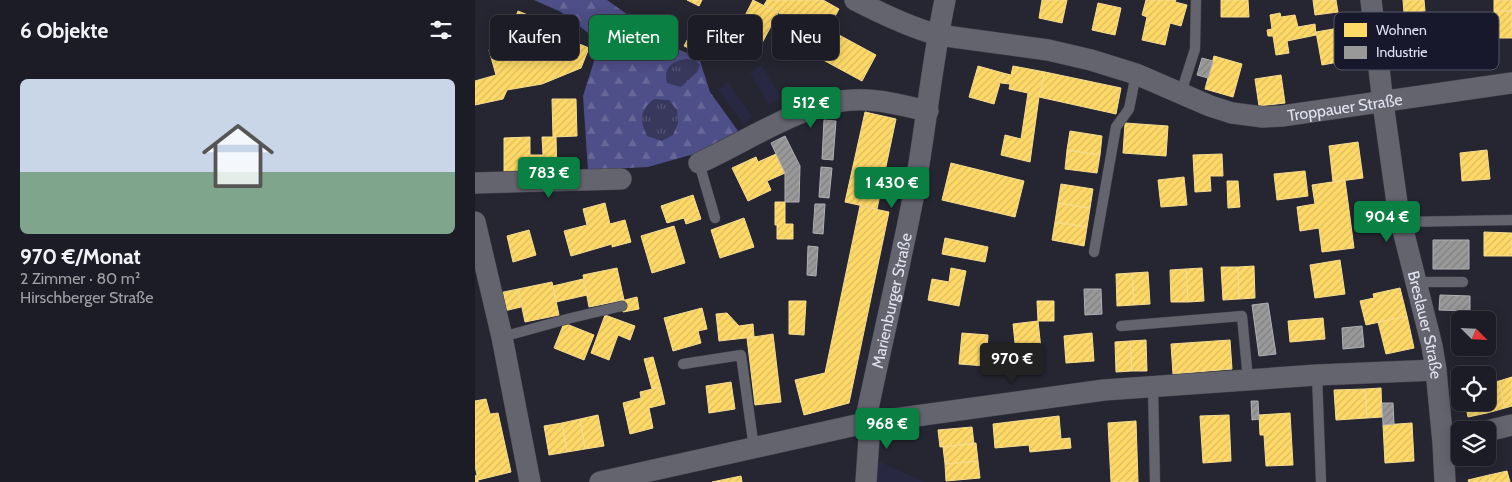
<!DOCTYPE html>
<html lang="de">
<head>
<meta charset="utf-8">
<style>
  body { margin:0; font-family:Cabin,sans-serif; background:#25252e; color:#f1f3f6; height:100vh; display:flex; flex-direction:column; font-size:19px; white-space:nowrap }
  * { box-sizing:border-box; margin:0 }
  p { font-size:16px; color:#a0a1a7 }
  .icon { flex:none; width:28px; height:28px; fill:none; stroke:currentColor; stroke-width:2; stroke-linecap:round; stroke-linejoin:round }
  .map { position:relative; flex:1; overflow:hidden }
  .panel { display:flex; flex-direction:column; background:#1c1c26; width:475px }
  .panel>* { flex:none }
  .guide { position:absolute; left:15px; top:15px; width:475px; height:45px; display:flex; gap:10px }
  .needle { width:32px; rotate:114deg }
  .buttons { position:absolute; left:976px; top:311px; display:grid; gap:10px }
  .buttons a { display:grid; place-items:center; width:45px; height:45px; border-radius:8px; background:#1c1c26; box-shadow:0 2px 12px #0003,0 0 0 1px #3a3a43; font-size:25px }
  .price { position:absolute; translate:-50% -42px; padding:0 11px; border-radius:5px; background:#0b8043; color:#fff; font-size:16px; line-height:32px; filter:drop-shadow(0 1px 2px #0008) }
  .price::after { content:''; position:absolute; left:50%; top:30px; width:15px; height:11px; margin-left:-8px; background:inherit; clip-path:polygon(0 0,100% 0,50% 100%) }
  .price.on { background:#222; color:#fff }
  ul { padding:0; list-style:none }
  li { display:grid; align-content:center; gap:10px; height:265px; padding:0 20px }
  li+li { border-top:1px solid #3a3a43 }
  li span { display:grid; place-items:center; height:155px; border-radius:8px; color:#555 }
  li>.icon { margin-inline-start:auto }
  span .icon { width:90px; height:90px; fill:#fffc; stroke-width:1 }
  li b { font-size:21px }
  h2 { display:flex; justify-content:space-between; align-items:center; height:60px; padding:0 20px; font-size:21px }
  .chip { padding:0 18px; border-radius:8px; background:#1c1c26; box-shadow:0 2px 12px #0003,0 0 0 1px #3a3a43; font-size:18px; line-height:45px }
  .chip.on { background:#0b8043; color:#fff }
  main { display:flex; flex:1; min-height:0 }
  .map>svg:first-child { display:block }
  .built { fill:#282842 }
  .forest { fill:url(#forest-firs) }
  .park { fill:url(#park-tufts) }
  .homes { fill:url(#homes-hatch); stroke:#f6dc90 }
  .industry { fill:url(#industry-hatch); stroke:#afafb4 }
  .lines { fill:none; stroke-linecap:round; stroke-linejoin:round }
  .service-casing { stroke:#42424d; stroke-width:11 }
  .minor-casing { stroke:#42424d; stroke-width:22 }
  .service { stroke:#63646e; stroke-width:10 }
  .minor { stroke:#63646e; stroke-width:21 }
  .labels { text-anchor:middle; stroke-width:5; stroke-linejoin:round; paint-order:stroke }
  .street-label { font-size:16px; fill:#e2e3f2; stroke:#18182d }
  .key { fill:#18182d; stroke:#555568; stroke-width:1 }
  .key-label { font-size:14px; fill:#e2e3f2 }
</style>
</head>
<body>
<main>
<section class="panel">
<h2>6 Objekte<svg class="icon" aria-label="filters" viewBox="0 0 24 24"><path d="M4 7h16M4 17h16"/><circle cx="9" cy="7" r="2"/><circle cx="15" cy="17" r="2"/></svg></h2>
<ul>
<li><span style="background:linear-gradient(#c9d6e8 60%,#7fa58c 0)"><svg class="icon" aria-label="home" viewBox="0 0 24 24"><path d="M3 11l9-7 9 7M6 9v11h12V9"/></svg></span><div><b>970 €/Monat</b><p>2 Zimmer · 80 m²</p><p>Hirschberger Straße</p></div></li>
</ul>
</section>
<div class="map">
<svg width="1037" height="482" viewBox="0 0 1037 482">
  <defs>
    <pattern id="forest-firs" width="22" height="20" patternUnits="userSpaceOnUse" patternTransform="scale(1.25)"><rect width="22" height="20" fill="#4e4e88"/><path d="M5 1l3.5 6h-7zM16 11l3.5 6h-7z" fill="#676799"/></pattern>
    <pattern id="park-tufts" width="24" height="20" patternUnits="userSpaceOnUse" patternTransform="scale(1.25)"><rect width="24" height="20" fill="#37385c"/><path d="M3 7l-1-3M5 7V3M7 7l1-3M15 17l-1-3M17 17v-4M19 17l1-3" fill="none" stroke="#545574"/></pattern>
    <pattern id="homes-hatch" width="6" height="6" patternUnits="userSpaceOnUse" patternTransform="scale(1.25)"><rect width="6" height="6" fill="#ffd966"/><path d="M-1 1l2-2M0 6l6-6M5 7l2-2" fill="none" stroke="#dabb60"/></pattern>
    <pattern id="industry-hatch" width="6" height="6" patternUnits="userSpaceOnUse" patternTransform="scale(1.25)"><rect width="6" height="6" fill="#999"/><path d="M-1 1l2-2M0 6l6-6M5 7l2-2" fill="none" stroke="#808081"/></pattern>
  </defs>
  <rect width="100%" height="100%" fill="#262632"/>
  <path class="built" d="M287,65l19,33 -12,7 -19,-32z
    M253,82l25,35 -10,6 -25,-34z
    M390,455l59,27h-61z"/>
  <path class="forest" d="M59,0h73l66,47 26,11 11,34 28,39 -44,23 -46,13 -60,3 -5,-74 17,-54 -39,-30z"/>
  <path class="park" d="M211,59l9,1 5,5 -3,7 -16,15 -14,-4c-4,-15 5,-22 19,-24z
    M179,99l15,1 8,10 1,13 -5,12 -11,6 -15,-5c-7,-16 -8,-25 7,-37z"/>
  <path class="homes" d="M212,0h15l-3,6z
    M278,0l25,13 -25,47 -24,-13z
    M292,0h56l16,9 -15,28 -60,-32z
    M567,0h25l-5,23 -23,-5z
    M671,0h30l-1,2 12,3 -6,21 -11,-3 -5,22 -23,-5 5,-23 -5,-2z
    M746,0h27l1,17h-28z
    M838,0h23l2,12 -23,3z
    M928,0h21l1,11 -21,2z
    M1019,0h18v11h-18z
    M623,3l23,5 -6,27 -23,-5z
    M43,11l37,15 -2,7 36,15 -8,20 -39,16 -35,6 -4,9 -28,6v-24l21,-6 -7,-25 15,-4z
    M1019,11h18v27h-22v21h-22v-31h26z
    M805,13l1,4 14,-2 3,12 17,-3 1,11 -29,6 2,12 -13,2 -3,-19h-5l-1,-6 5,-1 -2,-14z
    M864,28l5,33 -22,4 -6,-33z
    M218,29l12,6 -8,17 -13,-6z
    M353,29l48,26 -14,26 -48,-26z
    M739,56l28,8 -9,33 -28,-8z
    M503,66l25,7 -9,31 -25,-7z
    M538,66l32,6 -6,25 -9,65 -29,-7 4,-20 16,4 7,-46 -19,-4 1,-5 -9,-1 2,-10 8,2z
    M570,72l76,16 -5,26 -77,-17z
    M806,75l4,28 -26,3 -4,-27z
    M77,99h24l1,37 -24,1z
    M390,112l31,7 -19,90 -32,-7z
    M650,123l43,3 -2,30 -43,-3z
    M595,131l32,5 -2,19 -33,-5z
    M55,137v18h13l-1,-18h14l1,37 -53,1v-37z
    M883,142l5,36 -30,4 -4,-36z
    M592,150l33,5 -3,18 -32,-4z
    M1012,150l3,29 -28,2 -2,-28z
    M301,154l9,19 -18,8 4,9 -23,11 -16,-33 24,-11 2,5z
    M747,154l1,22h-13l1,15 -16,1 -2,-37z
    M476,163l73,18 -9,36 -73,-17z
    M830,171l3,25 -31,4 -3,-26z
    M709,177l3,28 -26,2 -3,-27z
    M870,180l9,68 -32,4 -3,-24 -19,3 -3,-24 18,-3 -3,-19z
    M752,181h11l2,26 -12,1z
    M586,184l32,5 -3,19 -32,-5z
    M218,195l8,24 -15,5 -2,-6 -17,5 -6,-17z
    M300,202h10v22h8v15h-16v-14h-2z
    M130,203l5,21 15,-4 6,22 -19,5v-3l-41,12 -7,-25 23,-6 -4,-16z
    M583,203l32,5 -3,19 -32,-5z
    M385,206l29,6 -40,191 -45,12 -9,-35 30,-7z
    M269,218l10,29 -34,11 -9,-28z
    M580,222l32,5 -3,19 -32,-6z
    M199,226l11,37 -33,10 -11,-37z
    M54,230l7,25 -23,7 -6,-26z
    M1009,232l28,1v23h-28z
    M470,238l43,9 -3,15 -43,-8z
    M865,260l5,34 -30,4 -5,-33z
    M779,266l1,32 -16,1 -1,-32z
    M746,267h17l1,32 -16,1z
    M142,268l7,32 -35,7 -6,-32z
    M476,268l15,3 -7,35 -31,-6 4,-21 17,3z
    M727,268l2,33 -16,1 -2,-33z
    M711,269l2,33h-17l-1,-32z
    M673,272l2,32 -16,1 -2,-32z
    M657,273l2,32 -17,1 -1,-32z
    M108,279l4,16 -31,7 -3,-16z
    M77,282l7,33 -34,7 -7,-33z
    M925,288l7,28 -41,9 -6,-24 14,-3 -1,-4z
    M43,289l3,18 -17,4 -5,-18z
    M162,297l2,12 -16,3 -2,-11z
    M314,301h17l-2,34 -15,-1z
    M562,301h17v20h-16z
    M227,308l5,21 -9,2 3,12 -28,8 -9,-33z
    M252,313l12,13 14,-2 1,13 -35,4 -3,-27z
    M130,315l30,11 -5,14 -12,-5 -9,25 -18,-7z
    M932,316l7,32 -28,6 -8,-32z
    M848,318l2,21 -35,3 -2,-21z
    M563,321l5,47 -25,3 -5,-47z
    M89,323l30,12 -10,25 -30,-12z
    M487,333l26,2 -2,31 -27,-2z
    M617,333l2,28 -28,2 -2,-27z
    M298,334l8,68 -26,3 -8,-67z
    M671,340l1,31h-15l-2,-30z
    M755,340l2,29 -59,5 -2,-30z
    M655,341l2,30 -16,1 -1,-30z
    M178,357l8,30 -9,2 -8,-30z
    M1037,377v29l-7,2 -6,-27z
    M1024,381l6,27 -18,5 -3,-11h3v-18z
    M256,382l4,27 -26,4 -3,-27z
    M186,387l4,17 -16,4 4,20 -23,6 -7,-31 18,-5 -1,-6z
    M906,388l1,29 -15,1 -2,-29z
    M890,389l2,29 -31,2 -2,-30z
    M11,399l4,15 8,-1 13,59 -33,8v2h-3v-6l2,-1 -2,-9v-65z
    M990,402h19l3,11 -19,4z
    M815,413l3,52 -27,1 -2,-31h-4l-1,-20z
    M123,415l6,31 -19,3 -5,-30z
    M754,415l2,46 -28,2 -3,-47z
    M584,416l2,23 9,-1 1,10 -41,4 -1,-7 -34,3 -2,-24z
    M105,419l5,30 -18,3 -5,-29z
    M661,421l2,61h-27l-3,-59z
    M87,423l5,29 -18,3 -5,-29z
    M937,423l2,38 -29,2 -2,-38z
    M497,427l2,17 -34,3 -2,-17z
    M501,443l2,18 -33,3 -2,-17z
    M503,461l2,17 -34,3 -1,-17z
    M1032,471l3,11h-20l-1,-7z
    M1014,475l1,7h-21l-1,-2z
    M266,476l1,6h-30z"/>
  <path class="industry" d="M727,58l11,3 -5,17 -11,-3z
    M349,120l12,1 -3,39 -11,-1z
    M310,136l15,30 -1,36h-14v-29l-14,-30z
    M346,167l11,1 -3,30 -10,-1z
    M340,204h10l-2,30 -10,-1z
    M958,240h36v29h-36z
    M333,246l10,1 -2,29 -9,-1z
    M609,289h17l1,25 -17,1z
    M965,295l30,1v15l-31,-1z
    M793,303l8,51 -17,2 -7,-51z
    M887,326l2,21 -21,2 -1,-21z
    M776,401h7l1,18 -7,1z
    M907,403h11l1,21 -11,1z"/>
  <g class="lines">
    <defs>
      <path id="service" d="M706,93l14,-44 1,-49
        M224,163l16,55
        M926,222l111,-2
        M619,252l22,-125 13,-18 7,-35
        M940,282h48
        M646,326l121,-10 6,64
        M27,337l69,-19 51,-12
        M208,364l58,-9 13,93
        M842,375l4,107
        M678,387l2,95"/>
      <g id="minor">
        <path id="s1" d="M380,0c27,14 54,27 83,35l110,15 43,10 45,14 74,32 22,7 31,4 19,-1 230,-33"/>
        <path id="s2" d="M896,0l12,103 15,107 34,136 4,24 7,73 2,39"/>
        <path d="M224,163c45,-20 105,-61 153,-63 26,-2 51,6 76,11"/>
        <path d="M0,183l146,-4"/>
        <path d="M0,222l27,115 28,145"/>
        <path d="M1012,431l25,-6"/>
        <path d="M125,482l265,-59 239,-33 213,-15 119,-5"/>
        <path id="s3" d="M391,482l3,-44 -4,-15c16,-78 35,-156 50,-235 11,-62 17,-126 30,-188"/>
      </g>
    </defs>
    <use href="#service" class="service-casing"/>
    <use href="#minor" class="minor-casing"/>
    <use href="#service" class="service"/>
    <use href="#minor" class="minor"/>
  </g>
  <g class="labels">
    <g class="street-label">
      <text dy="6" stroke="none"><textPath href="#s1" startOffset="510">Troppauer Straße</textPath></text>
      <text dy="6" stroke="none"><textPath href="#s3" startOffset="185">Marienburger Straße</textPath></text>
      <text dy="6" stroke="none"><textPath href="#s2" startOffset="330">Breslauer Straße</textPath></text>
    </g>
  </g>
  <rect x="859" y="12" width="165" height="58" rx="8" class="key"/>
  <rect x="869" y="23" width="23" height="14" fill="#ffd966"/>
  <rect x="869" y="46" width="23" height="13" fill="#999"/>
  <g class="key-label">
    <text x="901" y="35">Wohnen</text>
    <text x="901" y="57">Industrie</text>
  </g>
</svg>
<div class="buttons">
<a><svg class="needle" viewBox="-14 -14 28 28"><path d="M0-13l5 13h-10z" fill="#e53935"/><path d="M0 13l5-13h-10z" fill="#a0a1a7"/></svg></a>
<a><svg class="icon" aria-label="locate" viewBox="0 0 24 24"><circle cx="12" cy="12" r="6"/><path d="M12 2v4M12 18v4M2 12h4M18 12h4"/></svg></a>
<a><svg class="icon" aria-label="layers" viewBox="0 0 24 24"><path d="M12 4l9 5-9 5-9-5zM3 14l9 5 9-5"/></svg></a>
</div>
<b class="price" style="left:336px;top:129px">512 €</b>
<b class="price" style="left:74px;top:199px">783 €</b>
<b class="price" style="left:417px;top:209px">1 430 €</b>
<b class="price" style="left:912px;top:243px">904 €</b>
<b class="price on" style="left:537px;top:385px">970 €</b>
<b class="price" style="left:412px;top:450px">968 €</b>
<div class="guide">
<a class="chip">Kaufen</a>
<a class="chip on">Mieten</a>
<a class="chip">Filter</a>
<a class="chip">Neu</a>
</div>
</div>
</main>
</body>
</html>
